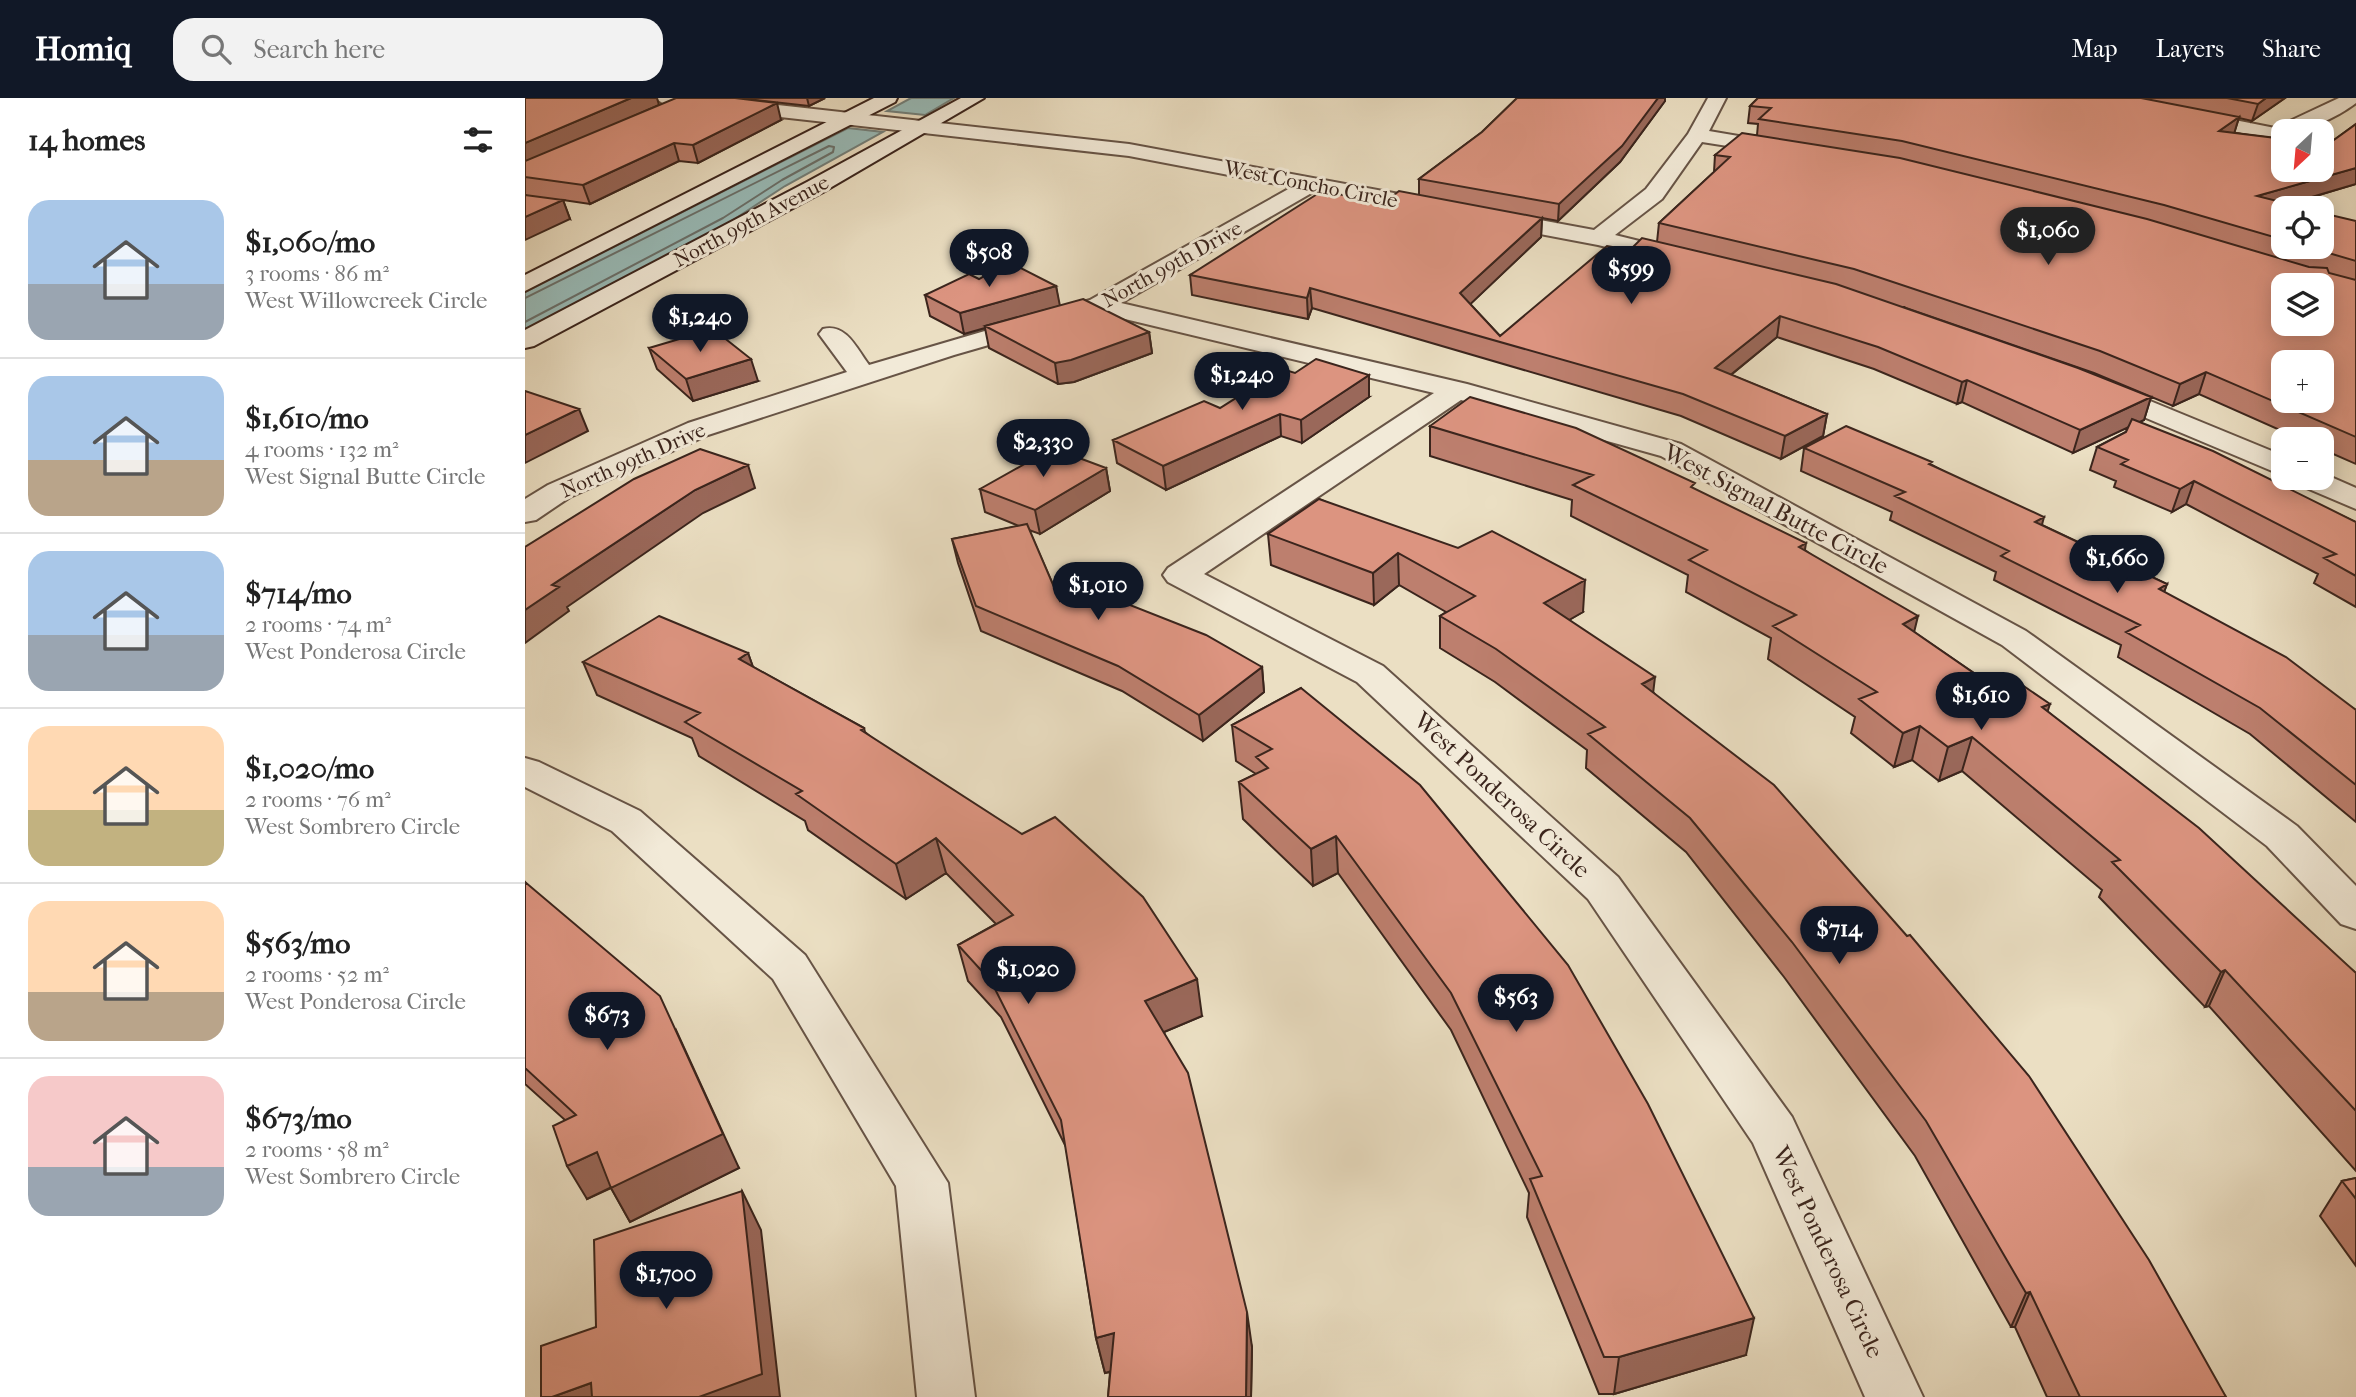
<!DOCTYPE html>
<html lang="en">
<head>
<meta charset="utf-8">
<style>
  body { margin:0; font-family:"IM FELL French Canon",serif; background:#f2f2f2; color:#222; height:100vh; display:flex; flex-direction:column; font-size:26px; white-space:nowrap }
  * { box-sizing:border-box; margin:0 }
  p { font-size:23px; color:#767676 }
  .icon { flex:none; width:38px; height:38px; fill:none; stroke:currentColor; stroke-width:2; stroke-linecap:round; stroke-linejoin:round }
  .map { position:relative; flex:1; overflow:hidden }
  .details { display:flex; flex-direction:column; background:#fff; width:525px }
  .details>* { flex:none }
  .needle { width:46px; rotate:206deg }
  .fabs { position:absolute; left:1746px; top:21px; display:grid; gap:14px }
  .fabs a { display:grid; place-items:center; width:63px; height:63px; border-radius:14px; background:#fff; box-shadow:0 4px 18px #0003; font-size:35px }
  .price { position:absolute; translate:-50% -60px; padding:0 16px; border-radius:24px; background:#111827; color:#fff; font-size:23px; line-height:46px; filter:drop-shadow(0 2px 4px #0008) }
  .price::after { content:''; position:absolute; left:50%; top:42px; width:21px; height:16px; margin-left:-10px; background:inherit; clip-path:polygon(0 0,100% 0,50% 100%) }
  .price.on { background:#222; color:#fff }
  ul { padding:0; list-style:none }
  li { display:flex; align-items:center; gap:21px; height:175px; padding:0 28px }
  li+li { border-top:2px solid #e0e0e0 }
  li span { display:grid; place-items:center; flex:none; width:196px; height:140px; border-radius:21px; color:#555 }
  li>.icon { margin-inline-start:auto }
  span .icon { width:84px; height:84px; fill:#fffc; stroke-width:1 }
  li b { font-size:30px }
  h2 { display:flex; justify-content:space-between; align-items:center; height:84px; padding:0 28px; font-size:30px }
  header { display:flex; align-items:center; gap:42px; box-sizing:border-box; height:98px; padding:0 35px; background:#111827; color:#fff }
  header strong { font-size:33px }
  nav { display:flex; gap:38px; margin-inline-start:auto; font-size:24px }
  .search { width:490px; height:63px; background:#f2f2f2; display:flex; align-items:center; gap:18px; box-sizing:border-box; padding:0 24px; border-radius:21px; color:#767676; font-size:26px }
  main { display:flex; flex:1; min-height:0 }
  .map>svg:first-child { display:block }
  .water { fill:#99bcb9; stroke:#73807b; stroke-width:2 }
  .lines { fill:none; stroke-linecap:round; stroke-linejoin:round }
  .shore { stroke:#6a706b; stroke-width:2 }
  .minor-casing { stroke:#675446; stroke-width:4 }
  .secondary-casing { stroke:#3b251d; stroke-width:4 }
  .minor { fill:#f2ead8; fill-rule:evenodd }
  .secondary { fill:#f2ead8; fill-rule:evenodd }
  .wall { fill:#bd7f6e; stroke:#3b251d; stroke-width:2 }
  .shaded-wall { fill:#9a685a; stroke:#3b251d; stroke-width:2 }
  .building { fill:#dc9480; stroke:#3b251d; stroke-width:2; fill-rule:evenodd }
  .labels { text-anchor:middle; stroke-width:6; stroke-linejoin:round; paint-order:stroke }
  .far-street-label { font-size:21px; fill:#3b251d; stroke:#f2ead8 }
  .street-label { font-size:24px; fill:#3b251d; stroke:#f2ead8 }
</style>
</head>
<body>
<header>
<strong>Homiq</strong>
<div class="search"><svg class="icon" aria-label="search" viewBox="0 0 24 24"><circle cx="10" cy="10" r="6"/><path d="M15 15l6 6"/></svg>Search here</div>
<nav><a>Map</a><a>Layers</a><a>Share</a></nav>
</header>
<main>
<section class="details">
<h2>14 homes<svg class="icon" aria-label="filters" viewBox="0 0 24 24"><path d="M4 7h16M4 17h16"/><circle cx="9" cy="7" r="2"/><circle cx="15" cy="17" r="2"/></svg></h2>
<ul>
<li><span style="background:linear-gradient(#a9c7e8 60%,#9aa5b1 0)"><svg class="icon" aria-label="home" viewBox="0 0 24 24"><path d="M3 11l9-7 9 7M6 9v11h12V9"/></svg></span><div><b>$1,060/mo</b><p>3 rooms · 86 m²</p><p>West Willowcreek Circle</p></div></li>
<li><span style="background:linear-gradient(#a9c7e8 60%,#b9a48a 0)"><svg class="icon" aria-label="home" viewBox="0 0 24 24"><path d="M3 11l9-7 9 7M6 9v11h12V9"/></svg></span><div><b>$1,610/mo</b><p>4 rooms · 132 m²</p><p>West Signal Butte Circle</p></div></li>
<li><span style="background:linear-gradient(#a9c7e8 60%,#9aa5b1 0)"><svg class="icon" aria-label="home" viewBox="0 0 24 24"><path d="M3 11l9-7 9 7M6 9v11h12V9"/></svg></span><div><b>$714/mo</b><p>2 rooms · 74 m²</p><p>West Ponderosa Circle</p></div></li>
<li><span style="background:linear-gradient(#ffd9b3 60%,#c2b280 0)"><svg class="icon" aria-label="home" viewBox="0 0 24 24"><path d="M3 11l9-7 9 7M6 9v11h12V9"/></svg></span><div><b>$1,020/mo</b><p>2 rooms · 76 m²</p><p>West Sombrero Circle</p></div></li>
<li><span style="background:linear-gradient(#ffd9b3 65%,#b9a48a 0)"><svg class="icon" aria-label="home" viewBox="0 0 24 24"><path d="M3 11l9-7 9 7M6 9v11h12V9"/></svg></span><div><b>$563/mo</b><p>2 rooms · 52 m²</p><p>West Ponderosa Circle</p></div></li>
<li><span style="background:linear-gradient(#f6c9c9 65%,#9aa5b1 0)"><svg class="icon" aria-label="home" viewBox="0 0 24 24"><path d="M3 11l9-7 9 7M6 9v11h12V9"/></svg></span><div><b>$673/mo</b><p>2 rooms · 58 m²</p><p>West Sombrero Circle</p></div></li>
</ul>
</section>
<div class="map">
<svg width="1831" height="1299" viewBox="0 0 1831 1299">
  <rect width="100%" height="100%" fill="#ebdfc3"/>
  <filter id="stains"><feTurbulence type="fractalNoise" baseFrequency=".00286" numOctaves="4"/><feColorMatrix values="0 0 0 0 .2 0 0 0 0 .09 0 0 0 0 .02 0 0 0 .5 -.17"/></filter>
  <radialGradient id="worn" r=".72"><stop offset=".6" stop-color="#630" stop-opacity="0"/><stop offset="1" stop-color="#630" stop-opacity=".3"/></radialGradient>
  <path class="water" d="M386,0h43l-29,17 -38,-4z
    M323,30l35,4 -98,54 -58,38 -202,106v-38z"/>
  <g class="lines">
    <path class="shore" d="M0,200l304,-152 5,1 -1,5 -51,28 -59,38 -198,104"/>
    <defs>
      <path id="minor" d="M130,0h59l415,46 465,86 52,-41 42,-55 20,-36h18l-17,33 83,14 3,4 -3,4 -7,2 -83,-13 -40,57 -47,36 77,19 4,5 -4,5 -8,2 -86,-21 -283,-54 -194,112 346,81 214,60 345,187 271,195 59,60v43l-15,-5 -74,-78 -265,-201 -341,-189 -200,-56 -257,174 179,92 235,211 174,240 131,280h-58l-112,-254 -165,-244 -231,-217 -189,-100 -5,-7 5,-7 266,-175 -334,-80 -146,42 -246,80 -138,62 -34,23 -11,2v-23l23,-14 140,-62 159,-51 -28,-38 4,-5c23,-6 34,20 46,36l221,-65 202,-113 -163,-31 -465,-52z
        M1562,0h37l151,30 64,-30h17v5c-20,15 -48,28 -72,28v7l-7,2 -181,-36z
        M1574,282l185,76v20l-195,-82 -4,-6 4,-6z
        M1797,375l34,15v21l-59,-25 -4,-6h29z
        M0,660l14,4 101,49 165,144 143,228 27,214h-58l-21,-211 -123,-207 -161,-148 -87,-44z"/>
      <path id="secondary" d="M349,0h23l-2,4 -370,189v-16z
        M436,0h23l-161,94 -289,154 -9,2v-18l282,-148z"/>
    </defs>
    <use href="#minor" class="minor-casing"/>
    <use href="#secondary" class="secondary-casing"/>
    <use href="#minor" class="minor"/>
    <use href="#secondary" class="secondary"/>
  </g>
  <path class="wall" d="M0,0l134,7 122,15 -83,43 -19,-2 -89,43 -27,-4 7,19 -45,-24z
    M213,0h87l-16,8z
    M992,0h148v3l-45,61 -62,59 -16,-3 -1,19 -71,67 30,32 130,-86 27,-8 2,-19 55,-51 1,-17 42,-20 1,-11 -10,-1 2,-17 8,-8h527l-33,23 -13,-3 -5,15 93,12 29,-21v60l-67,20 -5,4v39h38l34,-26v243l-34,-15v-10h-22l-101,-45 -26,12 -79,-33 -191,-66 248,90 -7,23 -5,2 217,100v85l-42,-24 4,-9 -132,-70 -14,8 -58,-25 2,-6 -26,-11 7,-23 29,-15 2,-5 -55,26 -111,-51 -5,2 -83,-35 -97,-32 -46,38 96,39 -4,22 -42,23 -100,-43 -369,-108 -4,11 -116,-24 -2,-20 194,-72 35,-8v-16l63,-47z
    M454,181l77,7 3,20 90,26 3,21 -78,29 -16,2 -69,-36 -4,-20 -21,6 -34,-18 -5,-21z
    M124,250l109,33 -65,20 -36,-32z
    M844,299l-67,46 -21,-7 -115,54 -49,-27 -4,-23 107,-32z
    M905,328l264,63 111,61 109,82 73,50 60,29 309,262v198l-147,-165 -4,1 -106,-110 3,-7 -140,-119 -23,10 -27,-21 -18,7 -43,-34 4,-16 -87,-58 3,-21 -85,-46 2,-17 -117,-59 1,-16 -142,-44z
    M1279,350l128,17 110,60 125,59 -3,8 192,118v112l-106,-88 -132,-77 3,-12 -127,-65 2,-8 -106,-52 2,-8 -91,-41z
    M581,370l4,23 -70,43 -11,-4 31,71 202,66 2,25 -61,49 -81,-50 -141,-60 -23,-68 -6,-24 67,-13 -34,-14 -5,-23z
    M794,401l264,113 -14,8 84,72 573,705h-179l-32,-70h-4l-96,-171 -131,-179 -98,-125 -100,-84 1,-18 -92,-68 -55,-34v-32l6,-4 -47,-27 -25,20 -103,-40 -3,-31z
    M223,555l5,14 111,61 1,4 337,284 -38,16 88,315 -1,50h-143l2,-25 -5,1 -9,-35 -30,-191 -65,-130 -33,-36 -10,-36 38,-21 -50,-51 -40,26 -98,-69 -3,-9 -106,-65 -7,-18 -95,-43 -14,-33z
    M776,590l445,667 -132,39h-15l-72,-177 2,-24 -78,-163 -113,-157 -25,13 -70,-67 -4,-37 17,-8 -20,-13 -4,-36z
    M0,784l214,286 -109,54 -19,-34 -24,11 -22,-79 -40,-36z
    M1831,1080v88l-36,-50 22,-35z"/>
  <path class="shaded-wall" d="M106,0h26l2,7 -134,59v-21z
    M282,0h18l-16,8z
    M1133,0h7v3l-45,61 -62,59 1,-17z
    M1741,0h19l-33,23 6,-17z
    M252,5l4,17 -83,43 -5,-18z
    M1714,19l-5,17 -15,-3z
    M149,45l5,18 -89,43 -7,-19z
    M1831,70v16l-105,31 6,-19z
    M38,102l7,19 -45,21v-23z
    M1017,120l-1,19 -81,77v-21z
    M531,188l4,20 -75,20v2l-21,6 -4,-21z
    M785,190l2,20 -4,11 -1,-21z
    M1255,218l-3,21 -65,53 3,-22z
    M624,234l3,21 -78,29 -16,2 -3,-21z
    M226,261l7,22 -65,20 -7,-22z
    M1681,274l-7,22 -26,12 7,-22z
    M844,277v22l-67,46 -1,-23z
    M1442,282l-5,22 -5,2 5,-22z
    M1626,299l-7,23 -71,33 7,-23z
    M54,311l9,22 -63,32v-28z
    M755,316l1,22 -115,54 -3,-24z
    M1302,316l-4,22 -42,23 4,-23z
    M223,367l7,23 -52,25 -136,94 2,4 -44,32v-33l27,-25 143,-95z
    M581,370l4,23 -70,43 -5,-24z
    M1669,383l-8,23 -14,8 8,-23z
    M1519,419l-6,23 -3,-18z
    M1281,445l-5,32 -2,-28z
    M873,455l1,32 -25,20 -1,-32z
    M1060,482l-2,32 -40,23 1,-32z
    M1642,486l-9,25 1,-20z
    M1393,518l-8,33 -7,-25z
    M223,555l12,34 -21,-28z
    M737,569l2,25 -61,49 -4,-26z
    M1130,579l-4,34 -9,-27z
    M1525,606l-11,34 3,-31z
    M1395,628l-8,34 -18,7 9,-34z
    M1447,639l-10,34 -23,10 9,-34z
    M811,738l2,37 -25,13 -2,-37z
    M411,740l10,35 -40,26 -10,-35z
    M1700,872l-16,36 -4,1 16,-35z
    M672,881l5,37 -50,21 -7,-36z
    M151,932l63,138 -109,54 -19,-34z
    M72,1054l19,33 -29,14 -20,-33z
    M217,1093l19,39 19,167h-81z
    M1505,1194l-15,35h-4l15,-34z
    M722,1214l5,35 -1,50h-5z
    M1229,1220l-8,37 -132,39 5,-37z
    M589,1235l8,35 -17,5 -9,-35z
    M66,1285l9,14h-48z"/>
  <path class="building" d="M0,0h106l-106,45z
    M151,0h59l42,5 -84,42 -19,-2 -91,42 -58,-8v-16z
    M992,0h141l-36,48 -63,58 -140,-25 63,-47z
    M1233,0h383l98,19 -20,14 65,8v31h38v-26l5,1 29,-21v44l-99,28 48,12h-21v32l-120,-35 -262,-64 -143,-22 12,-11 -21,-2z
    M1702,0h39l-8,6z
    M1217,35l158,25 247,61 162,48 18,1 2,5 27,7v157l-150,-65 -26,12 -80,-33 -246,-82 -195,-46 71,-66 -15,-2zM1759,187h38v39h-38zM1759,264h38v39h-38z
    M797,93l62,12 15,-12 143,27 -82,75 40,43 107,-90 23,4 12,-12 194,46 242,84 73,29 -71,33 -113,-50 -5,2 -84,-35 -98,-31 -65,52 112,46 -42,22 -102,-42 -373,-106 -3,10 -117,-23z
    M0,97l38,5 -38,17z
    M1797,115l34,8v40l-48,-14h14z
    M484,164l47,24 -96,27 -35,-18 44,-21 10,5z
    M558,201l66,33 -78,28 -16,3 -70,-37z
    M188,231l38,30 -65,20 -37,-31z
    M791,261l53,16 -68,45 -21,-6 -117,52 -50,-26 91,-39 16,7 62,-39 13,4z
    M0,293l54,18 -54,26z
    M945,299l106,31 119,55 -4,4 115,56 -7,4 119,69 -15,8 84,58 19,-8 44,30 -8,3 157,121 157,145v138l-131,-141 -4,2 -109,-110 8,-2 -148,-123 -24,10 -28,-21 -17,7 -44,-34 18,-7 -104,-66 23,-11 -107,-55 18,-10 -134,-65 20,-10 -163,-49z
    M1607,321l81,32 143,71v54l-32,-18 12,-4 -142,-73 -14,8 -59,-25 7,-4 -31,-13 29,-15z
    M1321,328l86,36 -3,2 115,53 -9,5 132,62 -8,5 127,68 70,53v75l-96,-77 -134,-76 14,-7 -139,-69 8,-5 -114,-55 10,-4 -101,-44z
    M175,351l48,16 -53,25 -143,95 7,2 -34,23v-63l109,-68z
    M530,351l51,19 -71,42 -55,-21 50,-28z
    M794,401l139,49 34,-17 93,49 -41,23 111,74 -13,7 132,101 133,151 3,-1 119,141 120,184 77,137h-146l-50,-105 -4,1 -100,-172 -134,-179 -102,-124 -102,-84 17,-7 -109,-78 -56,-33 35,-20 -77,-43 -25,20 -105,-39z
    M502,426l33,77 22,-15 124,49 56,32 -63,48 -81,-49 -142,-60 -24,-67z
    M134,518l89,37 -9,6 125,69 -3,2 161,104 33,-17 88,80 54,82 -52,22 43,72 59,239 -1,85h-138l6,-64 -18,5 -35,-218 -70,-139 -33,-36 55,-30 -77,-77 -40,26 -100,-70 6,-3 -117,-69 15,-9 -117,-51z
    M776,590l119,97 148,180 80,139 106,214 -135,39h-15l-74,-178 12,-3 -91,-183 -115,-157 -25,13 -72,-67 29,-14 -12,-11 16,-8 -40,-24z
    M0,784l135,114 63,138 -112,54 -14,-36 -30,14 -14,-40 23,-11 -51,-47z
    M1831,1080v21l-14,-18z
    M217,1093l20,183 -63,23h-107l-1,-14 -39,14h-11v-51l55,-19 -2,-87z"/>
  <g class="labels">
    <g class="far-street-label">
      <text transform="translate(786 86) rotate(11)" y="7">West Concho Circle</text>
      <text transform="translate(226 123) rotate(-28)" y="7">North 99th Avenue</text>
      <text transform="translate(647 166) rotate(-29)" y="7">North 99th Drive</text>
      <text transform="translate(108 362) rotate(-24)" y="7">North 99th Drive</text>
    </g>
    <g class="street-label">
      <text transform="translate(1251 411) rotate(28)" y="8">West Signal Butte Circle</text>
      <text transform="translate(977 697) rotate(43)" y="8">West Ponderosa Circle</text>
      <text transform="translate(1303 1154) rotate(65)" y="8">West Ponderosa Circle</text>
    </g>
  </g>
  <rect width="100%" height="100%" filter="url(#stains)"/>
  <rect width="100%" height="100%" fill="url(#worn)"/>
</svg>
<div class="fabs">
<a><svg class="needle" viewBox="-14 -14 28 28"><path d="M0-13l5 13h-10z" fill="#e53935"/><path d="M0 13l5-13h-10z" fill="#767676"/></svg></a>
<a><svg class="icon" aria-label="locate" viewBox="0 0 24 24"><circle cx="12" cy="12" r="6"/><path d="M12 2v4M12 18v4M2 12h4M18 12h4"/></svg></a>
<a><svg class="icon" aria-label="layers" viewBox="0 0 24 24"><path d="M12 4l9 5-9 5-9-5zM3 14l9 5 9-5"/></svg></a>
<a>+</a>
<a>−</a>
</div>
<b class="price on" style="left:1523px;top:169px">$1,060</b>
<b class="price" style="left:464px;top:191px">$508</b>
<b class="price" style="left:1106px;top:208px">$599</b>
<b class="price" style="left:175px;top:256px">$1,240</b>
<b class="price" style="left:717px;top:314px">$1,240</b>
<b class="price" style="left:518px;top:381px">$2,330</b>
<b class="price" style="left:1592px;top:497px">$1,660</b>
<b class="price" style="left:573px;top:524px">$1,010</b>
<b class="price" style="left:1456px;top:634px">$1,610</b>
<b class="price" style="left:1314px;top:868px">$714</b>
<b class="price" style="left:503px;top:908px">$1,020</b>
<b class="price" style="left:991px;top:936px">$563</b>
<b class="price" style="left:82px;top:954px">$673</b>
<b class="price" style="left:141px;top:1213px">$1,700</b>
</div>
</main>
</body>
</html>
